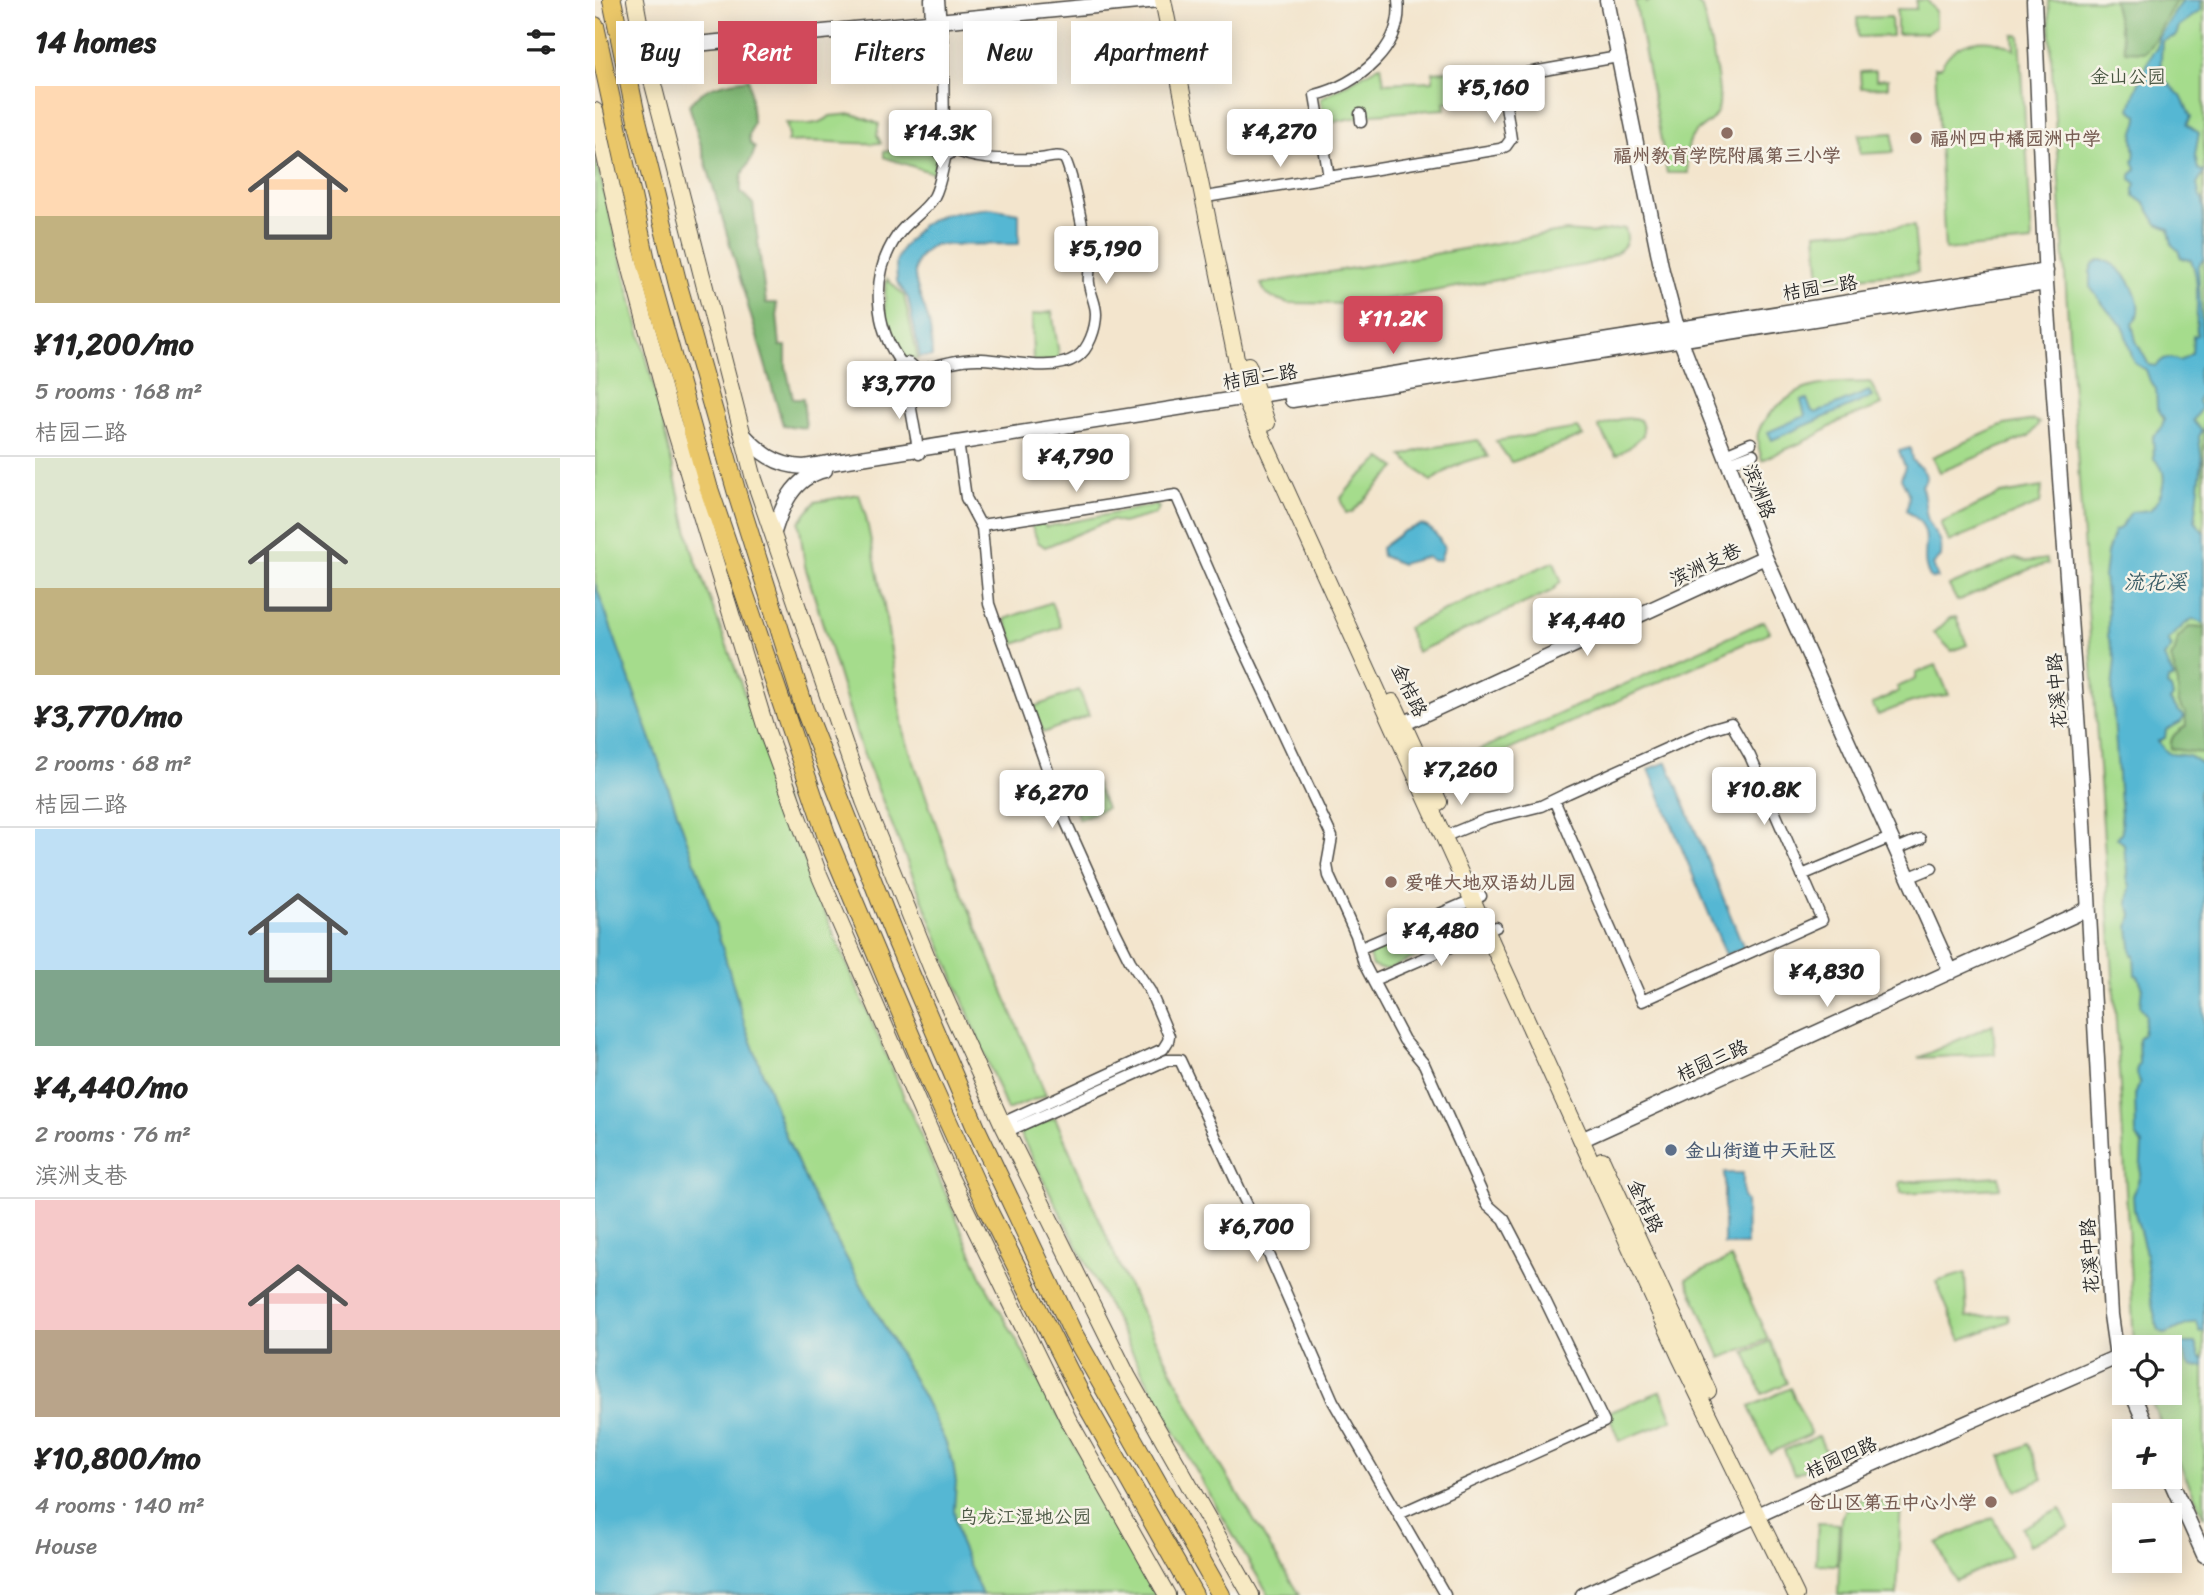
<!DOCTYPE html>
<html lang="en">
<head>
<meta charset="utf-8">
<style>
  body { margin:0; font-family:Sriracha,"LXGW WenKai TC",sans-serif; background:#f6f6f6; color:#222; height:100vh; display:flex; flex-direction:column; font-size:26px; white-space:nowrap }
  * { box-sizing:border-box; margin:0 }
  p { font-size:23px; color:#767676 }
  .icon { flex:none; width:38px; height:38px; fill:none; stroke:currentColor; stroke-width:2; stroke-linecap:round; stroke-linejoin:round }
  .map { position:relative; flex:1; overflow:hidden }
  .side { display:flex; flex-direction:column; background:#fff; width:595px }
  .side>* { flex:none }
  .top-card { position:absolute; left:21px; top:21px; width:665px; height:63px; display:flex; gap:14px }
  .tools { position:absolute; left:1517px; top:1335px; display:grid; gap:14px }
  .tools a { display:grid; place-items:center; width:70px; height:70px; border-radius:0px; background:#fff; box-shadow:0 4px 18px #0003; font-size:35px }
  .price { position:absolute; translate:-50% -60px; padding:0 16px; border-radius:7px; background:#fff; color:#222; font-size:23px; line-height:46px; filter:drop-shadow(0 2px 4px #0008) }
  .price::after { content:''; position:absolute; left:50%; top:42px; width:21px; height:16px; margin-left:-10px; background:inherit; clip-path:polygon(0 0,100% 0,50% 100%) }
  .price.on { background:#d1495b; color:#fff }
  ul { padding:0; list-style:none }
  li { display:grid; align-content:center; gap:14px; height:371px; padding:0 35px }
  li+li { border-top:2px solid #e0e0e0 }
  li span { display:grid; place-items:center; height:217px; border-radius:0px; color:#555 }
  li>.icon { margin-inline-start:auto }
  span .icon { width:126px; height:126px; fill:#fffc; stroke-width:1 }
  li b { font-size:30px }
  h2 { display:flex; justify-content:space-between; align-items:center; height:84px; padding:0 35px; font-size:30px }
  .tag { padding:0 24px; border-radius:0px; background:#fff; box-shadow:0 4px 18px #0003; font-size:24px; line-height:63px }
  .tag.on { background:#d1495b; color:#fff }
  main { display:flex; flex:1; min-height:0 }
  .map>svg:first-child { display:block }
  .green { fill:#a5dc8c; stroke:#68845c; stroke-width:2 }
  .forest { fill:#84bc78; stroke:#587452; stroke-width:2 }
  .water { fill:#54b7d3; stroke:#40717f; stroke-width:2 }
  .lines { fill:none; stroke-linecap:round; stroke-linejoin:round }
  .minor-casing { stroke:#494743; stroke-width:13 }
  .tertiary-casing { stroke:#494743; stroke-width:17 }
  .secondary-casing { stroke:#494743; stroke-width:18 }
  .trunk-casing { stroke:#494743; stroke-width:20 }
  .minor { stroke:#fff; stroke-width:10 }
  .tertiary { stroke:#fff; stroke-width:14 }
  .secondary { stroke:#f7e9c3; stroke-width:16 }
  .trunk { stroke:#eac769; stroke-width:18 }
  .education-dot { fill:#8d6e63; stroke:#f7f3e8; stroke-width:2.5 }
  .service-dot { fill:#5c6f8a; stroke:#f7f3e8; stroke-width:2.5 }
  .labels { text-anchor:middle; stroke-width:5; stroke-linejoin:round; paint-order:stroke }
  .park-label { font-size:19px; fill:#4a5743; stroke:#f7f3e8 }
  .education-label { font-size:19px; font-weight:bold; fill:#785e54; stroke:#f7f3e8; text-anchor:start }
  .street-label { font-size:19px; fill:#2b2b2b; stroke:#f7f3e8 }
  .service-label { font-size:19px; font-weight:bold; fill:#4e5e75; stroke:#f7f3e8; text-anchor:start }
  .water-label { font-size:21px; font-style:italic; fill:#395c66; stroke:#f7f3e8 }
</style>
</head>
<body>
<main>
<section class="side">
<h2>14 homes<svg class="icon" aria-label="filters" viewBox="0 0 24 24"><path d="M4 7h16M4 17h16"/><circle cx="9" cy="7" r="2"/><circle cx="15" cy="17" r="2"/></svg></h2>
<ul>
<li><span style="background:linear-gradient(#ffd9b3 60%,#c2b280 0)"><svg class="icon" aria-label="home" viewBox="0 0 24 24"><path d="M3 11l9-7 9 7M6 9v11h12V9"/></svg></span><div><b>¥11,200/mo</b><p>5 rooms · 168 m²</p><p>桔园二路</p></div></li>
<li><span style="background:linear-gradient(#dfe7d0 60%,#c2b280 0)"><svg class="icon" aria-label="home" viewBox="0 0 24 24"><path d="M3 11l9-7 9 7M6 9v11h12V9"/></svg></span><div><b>¥3,770/mo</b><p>2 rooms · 68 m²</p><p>桔园二路</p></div></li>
<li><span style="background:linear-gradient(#bfe0f5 65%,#7fa58c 0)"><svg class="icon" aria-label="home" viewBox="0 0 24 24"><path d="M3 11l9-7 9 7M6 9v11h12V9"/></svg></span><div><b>¥4,440/mo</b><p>2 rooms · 76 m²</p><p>滨洲支巷</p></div></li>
<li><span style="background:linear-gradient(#f6c9c9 60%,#b9a48a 0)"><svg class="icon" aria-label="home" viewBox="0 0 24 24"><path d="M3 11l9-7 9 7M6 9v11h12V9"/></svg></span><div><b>¥10,800/mo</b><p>4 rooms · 140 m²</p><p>House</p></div></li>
</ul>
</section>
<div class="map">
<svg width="1609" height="1595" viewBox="0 0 1609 1595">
  <rect width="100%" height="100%" fill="#f7f3e8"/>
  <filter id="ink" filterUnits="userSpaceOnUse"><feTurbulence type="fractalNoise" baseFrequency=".0143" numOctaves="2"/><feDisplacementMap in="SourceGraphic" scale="14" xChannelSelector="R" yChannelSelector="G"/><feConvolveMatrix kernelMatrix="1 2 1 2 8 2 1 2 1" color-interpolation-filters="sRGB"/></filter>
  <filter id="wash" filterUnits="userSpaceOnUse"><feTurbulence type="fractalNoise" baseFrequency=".00686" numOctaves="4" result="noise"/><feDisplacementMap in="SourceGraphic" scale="28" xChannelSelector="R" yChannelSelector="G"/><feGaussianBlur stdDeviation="1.57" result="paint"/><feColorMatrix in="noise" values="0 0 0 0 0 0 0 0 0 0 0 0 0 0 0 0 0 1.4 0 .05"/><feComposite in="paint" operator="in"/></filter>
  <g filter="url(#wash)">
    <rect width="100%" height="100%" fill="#f3e5cd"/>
    <path class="green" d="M1040,0h11l1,3 3,-3h44l8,8c5,18 22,86 16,101 -4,12 -13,15 -22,23 -11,10 -9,27 -8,41h-21z
      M1321,0h11l9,11v16l-9,6 -30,1v-25h19z
      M1453,0h156v1517l-34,-74v-11l-5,-1 -18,-38h23v-45l-36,-1c-21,-449 -61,-898 -86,-1347z
      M1296,17l1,19 -34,1 -1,-19z
      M1419,35h6l12,207 -87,8 -10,-183h6c14,-29 48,-33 74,-17z
      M786,65l3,18 49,-2v-9l24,-2 2,5 46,-3 -1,10 -6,10 -54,10 1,7 -72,5 -49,10 -3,-26z
      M1281,71v9l12,-1v8l-27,1 -1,-16z
      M258,114l26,10 -2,11 4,8c-32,2 -63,-4 -94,-1l2,-7 -3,-12c14,1 33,4 44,-7z
      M1298,133v19l-33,2 -1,-19z
      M309,136l29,11 1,6 6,3 -7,17 -49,-16v-5l16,-4z
      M0,157l58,226 39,167 129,354 162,376 175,315h-186l-194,-459 -183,-524z
      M1319,226l4,46 -98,8 -4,-47z
      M1030,228c1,4 2,7 2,11 -2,15 -31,23 -43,26l-225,39 -71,-1 -17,-6 -6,-5 -4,-8 305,-53 24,2z
      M292,279l17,17 14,63h-13c-19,-20 -24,-53 -18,-80z
      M457,312l8,48 -27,2 -1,-47z
      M1275,382l12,23 -42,16 -28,17 -50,22c-2,-9 -6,-18 -4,-27 5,-18 30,-37 47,-44 20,-7 44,-6 65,-7z
      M1039,418l6,2 3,7v8l-13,12 -14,8 -18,-29 22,-7z
      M1439,420l5,3 -10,13 -89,36 -8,-15 72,-32z
      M983,428l5,8 -68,25 -4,1 -15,-21z
      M883,440l10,17c-24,2 -39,11 -57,25l-29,-26 21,-7z
      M787,458l14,10 -45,45h-5l-5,-15 15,-18z
      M1447,487l-2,16 -91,39 -8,-19 60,-29z
      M264,494l7,23 18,88 20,129 45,127 97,234 -39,15 -147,-365 -55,-179 -6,-44 16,-20z
      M560,505l4,2 -3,7 -34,9 -11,-3 -66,27 -7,-5 -8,-20 11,-2 5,7z
      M1419,558l11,4 21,-3 2,5 -16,4 -75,33 -8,-15z
      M959,561l7,20 -9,10 -135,61 -10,-24z
      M456,602l10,25 -46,17 -10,-25z
      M1361,617l11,28 -15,6 -18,-18 16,-15z
      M1169,621l6,11 -303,137 -5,-11z
      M1341,665l13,30c-27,2 -47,10 -71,20l-6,-11 27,-13 -2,-4 19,-8v-6z
      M484,690l10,25 -46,18 -10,-26z
      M500,783l11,25 -27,11 -10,-25z
      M850,916l12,22 -68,31h-9l-8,-3 -3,-10 7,-8z
      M1398,1024l2,30 -77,4z
      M460,1117l70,162 92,180 82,136h-30c-92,-149 -170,-307 -250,-463z
      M1404,1176l1,12 -99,5 -1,-11z
      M1136,1258l37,81 -47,19 -35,-79z
      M1370,1273l2,44 41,-2 1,6 -48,19 -25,-58z
      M1175,1341l17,42 -25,11 -17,-42z
      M1195,1388l21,46 -41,19 -21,-46z
      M1066,1391l12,29 -54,21 -11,-28z
      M1224,1436l10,24 -35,14 -10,-24z
      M1433,1444l15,35 -27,12 -15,-35z
      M1266,1499l18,2 12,7 1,-8h9l-4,95h-59l3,-77 7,-11z
      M1465,1509l9,18 -39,18 -8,-17z
      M1398,1517l18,38 -56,26 -18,-38z
      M1223,1523l21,1 -2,41 -21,-1z"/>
    <path class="forest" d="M1518,0h64c-12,16 -18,38 -32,52l-20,-1z
      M154,79l4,43 -4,14 1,7 5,5c-4,20 -16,17 -14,44l12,12 13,99h10l4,43h6v21l7,32h10l3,29 -23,-3 -94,-320c17,-21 35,-22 60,-26z
      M1594,627l15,1v128l-3,-3 -30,-4c-2,-13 6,-17 15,-23l-1,-14 -6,-8 -1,-9v-11l-7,-26 4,-7 3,-13z"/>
    <path class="water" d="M1588,0h20l-3,2v9l-21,15 -3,10 -14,5 -2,35 21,20 10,21 -4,8 12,8 -4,22 3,14 6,3 -7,12 3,13 3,3 1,58 -6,9 6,94 -5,7 -1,14 4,8 -4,11 3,7 -8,13 9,10 -3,6 3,24 -7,60 9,12v91l-11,-5c-11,5 -16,14 -25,21l4,7 -8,10 10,21 -6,1 -1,7 4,3 2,8 -3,4 14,16 -3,5 -15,8 -1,8 -7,3c14,19 11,11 30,15 5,1 11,7 16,9v23h-3l-2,6 5,46v491l-4,1 -3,-10c-5,0 -25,9 -32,12l-6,-4 -3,-8 -5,-23 -6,-50 -11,-39 -1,-14 7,-21 2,-30 -6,-10 -1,-41 5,-12 -4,-11 3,-8 -1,-25 5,-4 3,-19 -6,-9 2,-20 -4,-10 -3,-1 -1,-20h-2l-3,-27 3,-14 -4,-10 2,-18 -3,-9c4,-9 -4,-22 -3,-33l-7,-6 5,-6 -10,-142 3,-31 -7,-23v-26l-4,-33 3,-24 7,-22 6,-3 11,-16 19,-2c13,-13 21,-38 4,-51l-1,-22 8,-8 3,-10 -7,-12 -1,-18 -6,-8 -4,-11 -11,-7 -3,-6 -9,-31 -14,-14 -19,-25v-15l3,-8 6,-4c24,0 52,46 33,64l4,17 13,24 8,1c6,-10 13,-9 23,-5l12,-8 1,-17 4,-1c-2,-23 4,-53 -6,-75l-10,-2 -3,-8 -6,-5 -3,-16 -12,-5 -12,-20 -11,-8v-7l2,-5 -5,-5v-4l5,-6 -3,-8c4,-8 0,-14 0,-22 0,-9 6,-15 5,-24l-8,-6 5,-17 17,-39 5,-5 1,-10z
      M395,208l29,5v31l-85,1c-34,18 -14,47 -6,74 3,12 4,26 4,38h-12l-12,-59 -11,-16 -1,-20 6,-14 20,-23 22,-11z
      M1274,391l3,6 -100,43 -4,-8 37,-16 -4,-15 6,-2 4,11 5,3z
      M1315,448l2,12c8,8 21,15 9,26 5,11 3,23 7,34 7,19 15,11 13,37l-8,8 5,13 -7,1c-13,-20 1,-37 -9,-54 -4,-8 -11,-9 -16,-15 6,-12 1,-21 -5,-32l4,-11 -6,-16z
      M826,525c12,2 18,13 23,23l-4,12 -6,1 -7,-4 -26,7 -19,-8 -1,-8 23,-17z
      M0,583l112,313 38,129 42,114 28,62 109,197 21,43 8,23 3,18 -2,28 5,31 23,54h-387z
      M1072,762l77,186 -18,7 -77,-186z
      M1129,1173h19v24l3,4 1,44h-23z
      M1589,1343h11l4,12 5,5v6l-11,1 -6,-4 -3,-11 -5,-6z"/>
  </g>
  <g filter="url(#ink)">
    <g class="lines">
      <defs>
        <path id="minor" d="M335,0l1,23
          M344,0l4,48 1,89
          M765,114l1,8
          M341 146a9 9 0 1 1 18 0a9 9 0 1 1-18 0Z
          M734,177l-14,-82c43,-10 89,-48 83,-95
          M617,196l288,-47 6,-3 5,-7 -7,-47 7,-11 16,-8 91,-16
          M302 372a9 9 0 1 1 18 0a9 9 0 1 1-18 0Z
          M307,364c-28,-36 -32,-89 -5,-128 10,-15 27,-23 37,-39 7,-13 8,-29 12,-42
          M320,373c21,-8 44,-15 67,-14 28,1 69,15 95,-2 12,-8 19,-29 19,-43 0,-11 -6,-20 -7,-31 -1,-5 1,-10 0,-16 -1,-13 -18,-105 -25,-109 -6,-4 -19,1 -26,1 -27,0 -61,3 -84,-10
          M311,381l13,73
          M363,442l8,56 16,30 7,76 77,218 49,109 15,30 20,30 19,45 -1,5 -5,8 -161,74
          M1130,454l26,-11
          M1134,463l24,-9
          M386,525l195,-30 53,122 103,220 -5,28 2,11 27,59 8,29 40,76 20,24 63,140 17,15 26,50 74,153 -205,92
          M848,837l44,-18 54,-13 27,-13 142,-64 21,-6 19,33 72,164 -180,81 -88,-201
          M1302,849l23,-10
          M1207,875l90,-38
          M1315,877l22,-9
          M766,948l120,-52
          M779,980l122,-53
          M411,1132l161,-72h13l74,160 79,181 112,194"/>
        <path id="tertiary" d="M1012,0l55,271 18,68 85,218 186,415
          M1439,0l12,283 36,503 29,529 6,42 8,20
          M49,49l515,-49
          M697,400l754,-117
          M146,432c18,20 35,34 63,35l1242,-196
          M178,535c9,-29 19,-57 52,-65
          M799,728l371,-171
          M986,1140l507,-231
          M1537,1393l17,39
          M1574,1477l35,78
          M988,1595l221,-101 313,-137"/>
        <path id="secondary" d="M40,0l9,49 110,430 110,322 67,166 71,156 126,254 123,218
          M568,0l74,363 11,43 432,951 116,238
          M0,111l30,136 44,163 97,319 52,143 132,305 118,242 99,176
          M653,365l19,58
          M798,702l46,100
          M1007,1160l106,231"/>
        <path id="trunk" d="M17,0l24,116 43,173 59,208 68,216 90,227 80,188 97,205 148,262
          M0,26l52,239 61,221 119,351 101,240 59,131 94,187 113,200"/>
      </defs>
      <use href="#minor" class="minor-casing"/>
      <use href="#tertiary" class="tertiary-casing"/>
      <use href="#secondary" class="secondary-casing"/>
      <use href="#trunk" class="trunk-casing"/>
      <use href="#minor" class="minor"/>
      <use href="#tertiary" class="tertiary"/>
      <use href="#secondary" class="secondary"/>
      <use href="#trunk" class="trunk"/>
    </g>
  </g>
  <g class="education-dot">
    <circle cx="1132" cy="133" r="7"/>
    <circle cx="1321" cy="138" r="7"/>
    <circle cx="796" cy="882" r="7"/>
    <circle cx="1396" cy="1502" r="7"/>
  </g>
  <circle class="service-dot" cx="1076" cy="1150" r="7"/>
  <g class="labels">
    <g class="park-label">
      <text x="1533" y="83">金山公园</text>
      <text x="430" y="1523">乌龙江湿地公园</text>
    </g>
    <g class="education-label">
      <text x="1335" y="145">福州四中橘园洲中学</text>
      <text x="1132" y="162" text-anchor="middle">福州教育学院附属第三小学</text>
      <text x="810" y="889">爱唯大地双语幼儿园</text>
      <text x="1382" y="1509" text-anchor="end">仓山区第五中心小学</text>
    </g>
    <g class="street-label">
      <text transform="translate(1225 287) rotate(-9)" y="7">桔园二路</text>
      <text transform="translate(665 376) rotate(-9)" y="7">桔园二路</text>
      <text transform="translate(1165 491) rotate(69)" y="7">滨洲路</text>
      <text transform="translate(1110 564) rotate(-25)" y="7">滨洲支巷</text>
      <text transform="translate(815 690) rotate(64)" y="7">金桔路</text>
      <text transform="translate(1461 691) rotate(-94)" y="7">花溪中路</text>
      <text transform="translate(1117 1060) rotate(-24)" y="7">桔园三路</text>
      <text transform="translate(1051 1206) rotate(65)" y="7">金桔路</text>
      <text transform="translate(1494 1256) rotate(-93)" y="7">花溪中路</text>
      <text transform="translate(1246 1457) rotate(-24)" y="7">桔园四路</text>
    </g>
    <g class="service-label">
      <text x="1090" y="1157">金山街道中天社区</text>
    </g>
    <g class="water-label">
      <text x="1560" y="589">流花溪</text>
    </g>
  </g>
</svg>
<div class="tools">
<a><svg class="icon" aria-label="locate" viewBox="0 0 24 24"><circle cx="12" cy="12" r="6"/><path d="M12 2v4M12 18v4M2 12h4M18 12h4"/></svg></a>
<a>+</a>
<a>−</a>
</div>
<b class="price" style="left:899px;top:125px">¥5,160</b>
<b class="price" style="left:685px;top:169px">¥4,270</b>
<b class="price" style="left:345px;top:170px">¥14.3K</b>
<b class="price" style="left:511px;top:286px">¥5,190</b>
<b class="price on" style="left:798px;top:356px">¥11.2K</b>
<b class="price" style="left:304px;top:421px">¥3,770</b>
<b class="price" style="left:481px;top:494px">¥4,790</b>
<b class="price" style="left:992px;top:658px">¥4,440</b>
<b class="price" style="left:866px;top:807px">¥7,260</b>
<b class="price" style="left:1169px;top:827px">¥10.8K</b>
<b class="price" style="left:457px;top:830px">¥6,270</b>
<b class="price" style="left:846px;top:968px">¥4,480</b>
<b class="price" style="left:1232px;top:1009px">¥4,830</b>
<b class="price" style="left:662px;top:1264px">¥6,700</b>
<div class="top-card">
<a class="tag">Buy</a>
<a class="tag on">Rent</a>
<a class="tag">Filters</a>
<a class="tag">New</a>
<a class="tag">Apartment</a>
</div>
</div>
</main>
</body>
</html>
